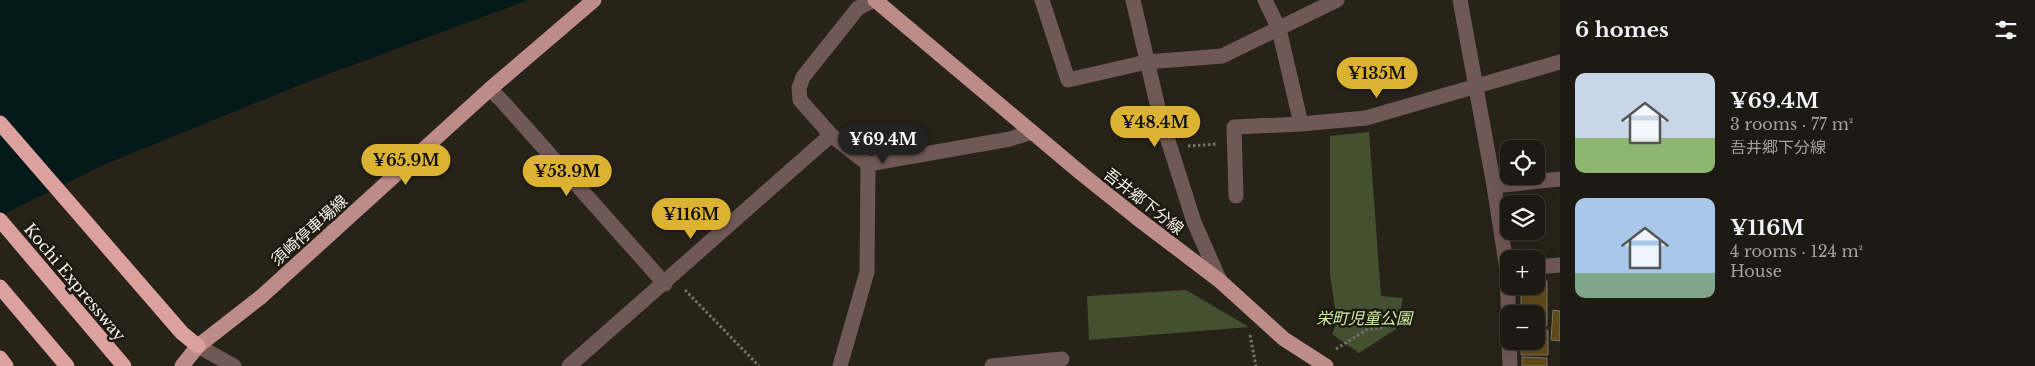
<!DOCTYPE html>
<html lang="en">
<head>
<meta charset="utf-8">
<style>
  body { margin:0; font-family:"Libre Baskerville","Noto Sans JP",serif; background:#2a2721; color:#f1f3f6; height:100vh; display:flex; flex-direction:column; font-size:19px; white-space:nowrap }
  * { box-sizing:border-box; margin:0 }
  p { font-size:16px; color:#a0a1a0 }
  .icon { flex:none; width:28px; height:28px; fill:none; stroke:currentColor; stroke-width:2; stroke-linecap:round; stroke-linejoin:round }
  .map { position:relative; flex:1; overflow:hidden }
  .side { display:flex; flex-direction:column; background:#1d1a13; width:475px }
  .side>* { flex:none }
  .fabs { position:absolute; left:1500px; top:140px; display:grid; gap:10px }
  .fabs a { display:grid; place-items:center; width:45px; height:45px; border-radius:10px; background:#1d1a13; box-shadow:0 5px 20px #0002,0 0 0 1px #3b3833; font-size:25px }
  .price { position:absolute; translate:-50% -42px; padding:0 11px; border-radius:18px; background:#dcb233; color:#111; font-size:16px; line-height:32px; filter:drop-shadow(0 1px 2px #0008) }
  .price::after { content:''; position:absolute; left:50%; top:30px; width:15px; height:11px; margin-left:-8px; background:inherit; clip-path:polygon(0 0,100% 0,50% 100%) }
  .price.selected { background:#222; color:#fff }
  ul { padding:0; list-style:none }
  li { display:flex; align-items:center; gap:15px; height:125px; padding:0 15px }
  li span { display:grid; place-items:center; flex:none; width:140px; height:100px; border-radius:10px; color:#555 }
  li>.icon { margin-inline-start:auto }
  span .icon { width:60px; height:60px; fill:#fffc; stroke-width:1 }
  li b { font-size:21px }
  h2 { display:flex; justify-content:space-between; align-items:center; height:60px; padding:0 15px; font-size:21px }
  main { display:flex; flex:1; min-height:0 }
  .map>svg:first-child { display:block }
  .green { fill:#435130 }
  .water { fill:#031819 }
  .building { fill:#604b1a; stroke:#7d776c }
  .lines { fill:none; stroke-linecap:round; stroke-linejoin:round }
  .path { stroke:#76736a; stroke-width:3; stroke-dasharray:2.5 2.5; stroke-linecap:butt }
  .minor { stroke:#705856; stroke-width:15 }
  .major { stroke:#be8c88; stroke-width:15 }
  .highway { stroke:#dca19c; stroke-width:15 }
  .labels { text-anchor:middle; stroke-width:5; stroke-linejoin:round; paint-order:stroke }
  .street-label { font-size:16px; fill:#f4f1ea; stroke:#1e1910 }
  .park-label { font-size:16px; font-style:italic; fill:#cdeea5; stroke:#1e1910 }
</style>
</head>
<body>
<main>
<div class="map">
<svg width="1560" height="366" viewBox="0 0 1560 366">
  <rect width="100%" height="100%" fill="#272319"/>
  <path class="green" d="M1369,132l12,164 22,2 -7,31 -37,24 -27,-19 5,-11 -7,-49v-138z
    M1186,290l63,37 -160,13 -2,-44z"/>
  <path class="water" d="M0,0h528l-221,82 -204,83 -103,51z"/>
  <path class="building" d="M1536,281h11v45h-11v-12h-15v-28h15z
    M1553,310l7,1v30l-9,-1z
    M1536,330h12v25h-27l1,-14h14z
    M1522,357l25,1v8h-25z"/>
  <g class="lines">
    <path class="path" d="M1188,146l29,-2
      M685,290l74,76
      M1250,335l6,31
      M1336,349l32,-20 18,-2"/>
    <path class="minor" d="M1042,0l26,80 79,-18 75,-6 115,-56
      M1133,0l26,112 35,110 26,59
      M1265,0l14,29 22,95 65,-6 194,-56
      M1460,0l34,186 13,84 2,59
      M490,89l13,13 162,182
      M868,164l142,-25 22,-7
      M1494,186l66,-7
      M1236,196l-2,-69 67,-3
      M1536,267l24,-2
      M1509,341l1,25
      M198,346l36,20
      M569,366l262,-231
      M840,366l27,-94 1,-108 -37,-29 -31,-35 -1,-12 4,-11 55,-69 16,-8
      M992,366l70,-7"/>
    <path class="major" d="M875,0l207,174 55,44 83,63 64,58 42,27
      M182,366l16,-20 64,-50 228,-207 104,-89"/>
    <path class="highway" d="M0,123l182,210 16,13
      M0,220l124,146
      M0,287l67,79
      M0,358l6,8"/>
  </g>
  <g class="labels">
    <g class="street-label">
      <text transform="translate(1144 201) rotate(38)" y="6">吾井郷下分線</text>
      <text transform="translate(309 230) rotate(-42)" y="6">須崎停車場線</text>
      <text transform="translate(75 282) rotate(50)" y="6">Kochi Expressway</text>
    </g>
    <g class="park-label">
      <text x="1364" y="324">栄町児童公園</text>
    </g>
  </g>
</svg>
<div class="fabs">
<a><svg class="icon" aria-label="locate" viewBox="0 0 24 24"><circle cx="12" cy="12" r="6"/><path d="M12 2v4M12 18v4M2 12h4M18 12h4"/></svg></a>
<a><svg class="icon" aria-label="layers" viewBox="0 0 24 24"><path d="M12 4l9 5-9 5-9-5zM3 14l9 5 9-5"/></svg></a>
<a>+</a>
<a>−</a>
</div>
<b class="price" style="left:1377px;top:99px">¥135M</b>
<b class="price" style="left:1155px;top:148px">¥48.4M</b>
<b class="price selected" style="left:883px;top:165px">¥69.4M</b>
<b class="price" style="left:406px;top:186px">¥65.9M</b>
<b class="price" style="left:567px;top:197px">¥53.9M</b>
<b class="price" style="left:691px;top:240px">¥116M</b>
</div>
<section class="side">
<h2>6 homes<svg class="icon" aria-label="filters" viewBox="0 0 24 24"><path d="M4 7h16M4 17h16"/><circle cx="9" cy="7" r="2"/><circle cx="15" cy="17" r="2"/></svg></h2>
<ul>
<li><span style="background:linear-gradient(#c9d6e8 65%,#8fb573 0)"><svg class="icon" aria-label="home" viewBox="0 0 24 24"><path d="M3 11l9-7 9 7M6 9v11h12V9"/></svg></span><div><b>¥69.4M</b><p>3 rooms · 77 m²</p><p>吾井郷下分線</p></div></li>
<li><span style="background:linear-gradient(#a9c7e8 75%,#7fa58c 0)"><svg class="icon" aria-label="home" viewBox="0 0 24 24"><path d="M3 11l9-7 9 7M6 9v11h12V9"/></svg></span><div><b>¥116M</b><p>4 rooms · 124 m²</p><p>House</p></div></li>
</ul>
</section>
</main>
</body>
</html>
